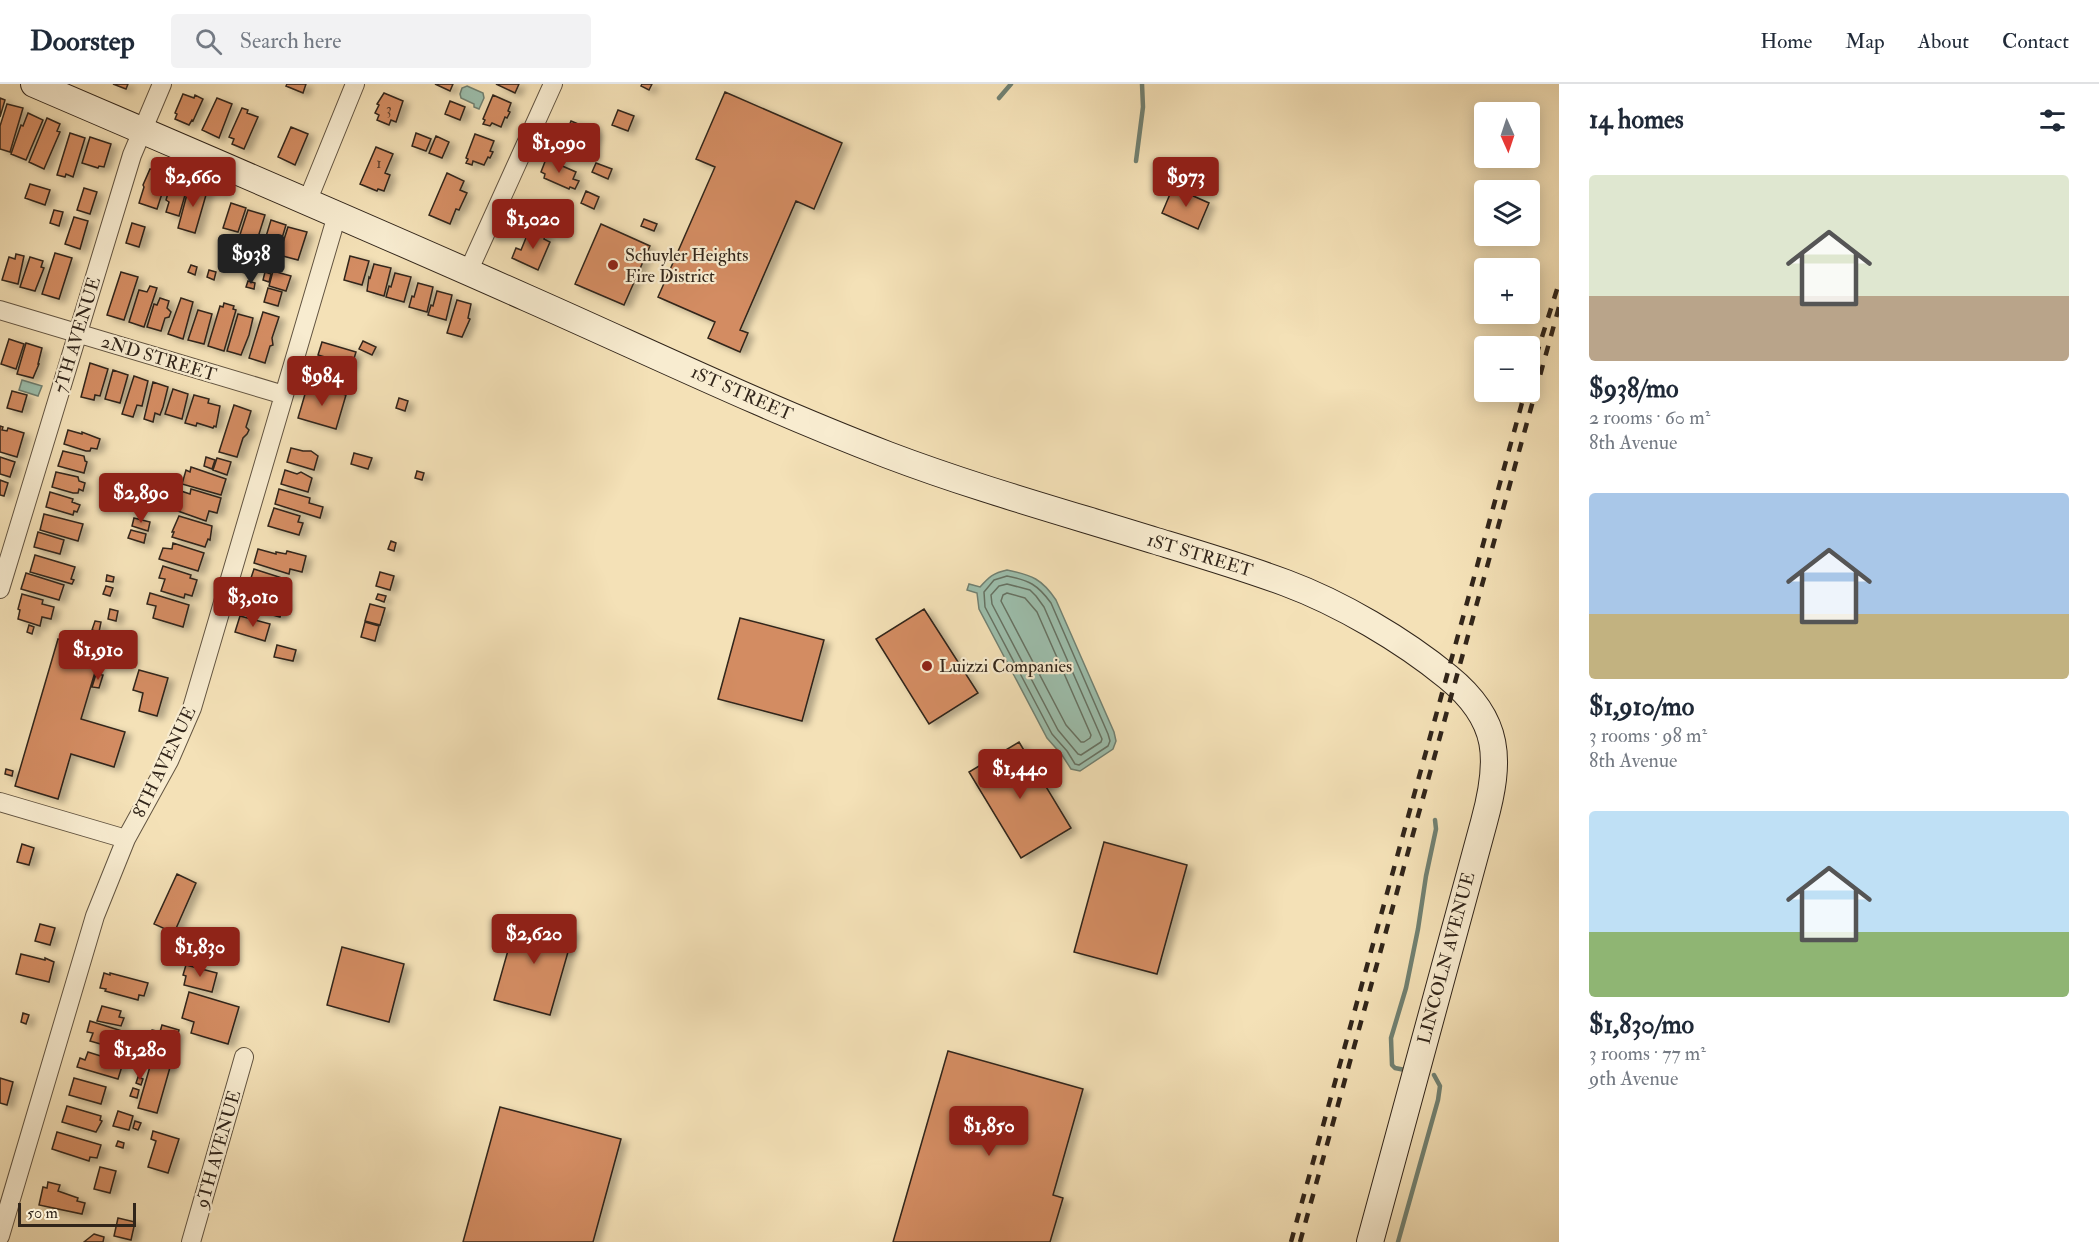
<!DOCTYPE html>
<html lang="en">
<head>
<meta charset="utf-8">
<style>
  body { margin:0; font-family:"IM FELL Double Pica",serif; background:#f2f2f3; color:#1f2937; height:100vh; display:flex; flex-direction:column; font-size:22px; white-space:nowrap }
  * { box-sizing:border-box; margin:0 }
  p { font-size:20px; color:#747a83 }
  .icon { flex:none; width:33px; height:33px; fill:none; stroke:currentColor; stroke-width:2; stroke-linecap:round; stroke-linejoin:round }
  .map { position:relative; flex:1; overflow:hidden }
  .details { display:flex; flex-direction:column; background:#fff; width:540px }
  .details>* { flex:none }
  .needle { width:39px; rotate:177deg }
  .buttons { position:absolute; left:1474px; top:18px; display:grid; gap:12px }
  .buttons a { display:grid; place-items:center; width:66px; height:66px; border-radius:6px; background:#fff; box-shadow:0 3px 15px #0003; font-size:30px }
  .scale { position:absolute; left:18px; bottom:15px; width:118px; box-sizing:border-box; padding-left:6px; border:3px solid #31251a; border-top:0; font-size:16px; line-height:21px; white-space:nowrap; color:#31251a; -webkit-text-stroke:4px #f8ecd0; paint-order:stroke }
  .price { position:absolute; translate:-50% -51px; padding:0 14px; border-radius:6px; background:#8f2418; color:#fff; font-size:20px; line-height:39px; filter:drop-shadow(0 2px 3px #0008) }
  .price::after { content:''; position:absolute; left:50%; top:36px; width:18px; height:14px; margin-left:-9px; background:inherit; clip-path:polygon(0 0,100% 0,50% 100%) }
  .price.active { background:#222; color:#fff }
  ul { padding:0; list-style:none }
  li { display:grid; align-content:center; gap:12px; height:318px; padding:0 30px }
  li span { display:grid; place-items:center; height:186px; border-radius:6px; color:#555 }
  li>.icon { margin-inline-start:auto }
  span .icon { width:108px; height:108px; fill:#fffc; stroke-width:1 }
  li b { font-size:26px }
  h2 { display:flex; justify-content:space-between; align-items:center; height:72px; padding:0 30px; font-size:26px }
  header { display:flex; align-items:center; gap:36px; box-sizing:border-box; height:84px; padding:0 30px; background:#fff; border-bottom:2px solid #e0e1e3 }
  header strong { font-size:28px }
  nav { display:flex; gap:33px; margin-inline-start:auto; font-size:21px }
  .search { width:420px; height:54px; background:#f2f2f3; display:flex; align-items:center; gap:15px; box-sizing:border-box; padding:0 21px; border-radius:6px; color:#747a83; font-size:22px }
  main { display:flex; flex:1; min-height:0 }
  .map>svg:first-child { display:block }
  .water { fill:#9cbeac; stroke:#718172; stroke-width:1.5 }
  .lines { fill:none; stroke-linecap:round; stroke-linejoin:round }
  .shore { stroke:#667263; stroke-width:1.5 }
  .stream { stroke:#718172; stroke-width:4.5 }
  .building { fill:#d38c62; stroke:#31251a; stroke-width:1.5; filter:url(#shadow) }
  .street-casing { stroke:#625441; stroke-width:20 }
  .secondary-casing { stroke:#31251a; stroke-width:28 }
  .street { stroke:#f8ecd0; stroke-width:18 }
  .secondary { stroke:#f8ecd0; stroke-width:26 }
  .rail { stroke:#31251a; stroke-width:4.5; stroke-dasharray:10 10; stroke-linecap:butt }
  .poi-dot { fill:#8f2418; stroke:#f8ecd0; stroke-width:2 }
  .labels { text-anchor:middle; stroke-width:4.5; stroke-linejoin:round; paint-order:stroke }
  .number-label { font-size:15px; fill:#5a3f2c }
  .poi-label { font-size:18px; fill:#31251a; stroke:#f8ecd0; text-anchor:start }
  .street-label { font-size:18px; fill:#31251a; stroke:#f8ecd0 }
</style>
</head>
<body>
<header>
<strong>Doorstep</strong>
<div class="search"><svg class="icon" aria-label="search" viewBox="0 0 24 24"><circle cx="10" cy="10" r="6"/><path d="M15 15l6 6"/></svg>Search here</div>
<nav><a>Home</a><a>Map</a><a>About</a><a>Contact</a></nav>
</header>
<main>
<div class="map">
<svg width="1559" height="1158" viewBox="0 0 1559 1158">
  <defs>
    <filter id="shadow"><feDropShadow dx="6" dy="3.5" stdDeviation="3" flood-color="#0004"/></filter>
  </defs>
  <rect width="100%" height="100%" fill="#f4e1b7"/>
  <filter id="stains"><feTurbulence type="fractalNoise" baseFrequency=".00333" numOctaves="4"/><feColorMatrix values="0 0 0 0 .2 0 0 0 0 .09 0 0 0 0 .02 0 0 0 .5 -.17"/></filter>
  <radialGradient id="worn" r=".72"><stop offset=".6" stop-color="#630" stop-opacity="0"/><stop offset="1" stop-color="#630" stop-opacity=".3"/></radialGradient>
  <path class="water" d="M467,2l16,7 1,5 -5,11 -5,-2v-3l-13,-6 -1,-4 2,-6z
    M22,296l20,6 -4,10 -19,-6z
    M1007,486c25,5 35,9 49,30l58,132 2,9 -3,8 -33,22 -9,-2 -9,-14 -15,-17 -68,-129 -2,-16 -10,-3 2,-6 11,3c9,-10 13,-14 27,-17z"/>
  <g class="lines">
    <path class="shore" d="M1007,492c22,4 31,9 44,27l57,131 2,7 -2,5 -29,19 -4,-1 -8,-13 -15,-17 -67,-127 -1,-15 10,-12z
      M1007,500l23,6 6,6 8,11 58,132 -1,3 -20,13 -3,-1 -20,-24 -66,-126 -1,-9 8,-9z
      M1007,509l18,5 12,14 54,123 -1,3 -6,4h-3l-15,-17 -65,-124 2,-6z"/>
    <path class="stream" d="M999,14l12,-14
      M1136,77l7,-54 -1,-23
      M1405,986l-10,-2 -3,-3 -1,-27 15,-50 12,-59 8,-53 10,-47 -1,-9
      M1398,1158l40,-142 2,-14 -6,-11"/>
  </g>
  <path class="building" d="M113,0h15l-2,5z
    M287,0h19l-3,9 -17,-7z
    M435,0h18l-3,7z
    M496,0h23l-4,9z
    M642,0h10l-3,6 -8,-4z
    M725,8l117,51 -28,66 -18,-8 -56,129 8,3 -8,19 -32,-14 7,-16 -57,-25 57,-130 -19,-8z
    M384,9l19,8 -7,21 -5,-2 -2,5 -12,-5 2,-5 -4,-2 4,-8 -2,-1z
    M183,10l11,4 1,-3 8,4 -10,22 -1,-1 -3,5 -14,-6 2,-5 -2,-1z
    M493,11l18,8 -3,8 2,1 -3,6 -2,-1 -4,10 -9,-4 -2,3 -7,-2 2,-4 -2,-1z
    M0,14l5,2 -5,17z
    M217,14l15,6 -13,34 -17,-8z
    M450,17l15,6 -5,13 -15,-6z
    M7,20l16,4 -13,44 -10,-3v-23z
    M242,24l6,2 -1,3 11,4 -14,32 -12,-5 2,-5 -5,-2z
    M618,26l16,6 -6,15 -16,-6z
    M28,29l15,7 -17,40 -15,-6 10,-29 2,1z
    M47,34l13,6 -3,7 3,1 -16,37 -15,-7z
    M571,37l26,11 -8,18 -25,-11 3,-14 2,1z
    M291,43l17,7 -13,31 -17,-8z
    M70,49l15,5 -12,39 -7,-3 -1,3 -8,-2z
    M416,49l15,6 -5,12 -14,-5z
    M475,50l19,7 -4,10 3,1 -3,6 -2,-1 -4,8 -11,-4 -1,4 -6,-2 2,-4 -2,-1z
    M436,52l13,6 -7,16 -13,-5z
    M90,53l21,7 -7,23 -5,-1 -1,2 -16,-5z
    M376,63l17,7 -8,19 5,2 -6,16 -6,-2 -1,2 -17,-7z
    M546,75l5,2 1,-2 9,3 -1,3 16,7 -3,7 6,2 -4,8 -5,-2 -1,2 -25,-11 1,-4 -4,-2z
    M596,79l16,6 -4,10 -16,-7z
    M161,82l9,3 -13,40 -18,-6 5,-16 -1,-2 7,-16 9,3z
    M447,89l17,8 -4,9 7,3 -8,17 -3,-1 -6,15 -21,-9z
    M173,92l16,5 -10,35 -13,-4 3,-10 -3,-2z
    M190,99l18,5 -13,45 -17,-5z
    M30,100l20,6 -5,15 -20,-7z
    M1173,103l36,16 -11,26 -36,-16z
    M84,104l13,4 -7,22 -13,-4z
    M586,107l13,6 -5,12 -13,-6z
    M231,119l15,5 -8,24 -15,-4z
    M54,126l9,2 -4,14 -9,-3z
    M248,126l17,5 -12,38 -17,-6z
    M74,133l14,4 -8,28 -15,-5z
    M644,135l13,5 -3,7 -13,-5z
    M271,136l15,5 -7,23 -15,-5z
    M132,139l13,4 -6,20 -13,-4z
    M601,140l49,22 -26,59 -49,-21z
    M288,143l19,5 -9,28 -19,-5z
    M534,144l12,5 -2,6 6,3 -12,28 -26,-12 4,-10 5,2 7,-17 3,1z
    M55,169l17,5 -13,41 -17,-5z
    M16,170l8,2 -6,28 -16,-4 7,-23 6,2z
    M350,172l19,5 -7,24 -18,-5z
    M30,173l13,4 -2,6 3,1 -9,23 -15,-4z
    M243,180l8,3 -2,7 -8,-2z
    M374,180l17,4 -7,28 -17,-5 2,-14 1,1z
    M191,181l6,2 -2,8 -7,-3z
    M209,186l7,2 -2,8 -7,-3z
    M273,187l18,5 -5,15 -17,-5z
    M121,188l17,5 -14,43 -17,-5z
    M265,188l6,2 -2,8 -6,-2z
    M395,189l16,4 -7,25 -18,-5 3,-11 2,1z
    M248,197l7,2 -1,6 -8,-2z
    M418,199l15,4 -6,25 -18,-5 3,-11 2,1z
    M150,202l7,2 -13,39 -15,-5 10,-32 8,2z
    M268,204l14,4 -4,14 -14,-4z
    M437,207l15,4 -6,25 -18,-5 3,-10 2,1z
    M160,214l9,3 -2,7 4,4 -2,5 -4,1 -4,13 -14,-4 7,-23 3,1z
    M181,214l12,4 -10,37 -15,-5z
    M457,216l14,4 -3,14 2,1 -8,18 -15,-4z
    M224,219l10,3 -1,3 3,1 -12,41 -16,-5 12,-40 3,1z
    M198,226l14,4 -8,30 -16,-4z
    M263,228l16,5 -7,21 1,7 -3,1 -5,17 -16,-5z
    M238,230l15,4 -4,17 -8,20 -14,-4z
    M9,255l15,5 -8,25 -15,-5z
    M363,257l13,6 -4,8 -13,-6z
    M322,258l34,10 -4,13 -34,-10z
    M26,259l16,5 -4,16h1l-6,14 -16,-4z
    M90,279l18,6 -8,27 -5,-1 -1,5 -13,-3z
    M113,286l15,5 -8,28 -15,-4z
    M134,292l14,5 -6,25 -5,-1 -4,12 -11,-3z
    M153,298l15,5 -5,20 -3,8 -5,-2 -2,9 -9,-3z
    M308,300l38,11 -10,34 -38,-11z
    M173,305l15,5 -6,25 -17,-5z
    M12,307l15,4 -5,17 -15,-4z
    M194,311l15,4 -1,4 12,3 -4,21 -2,-1 -1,2 -16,-5 -1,3 -11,-3z
    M399,314l9,3 -3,10 -9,-3z
    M234,321l17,6 -5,16 3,3 -2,4 -4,4 -6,19 -18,-5z
    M0,342l3,1 -1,3 5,1 1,-3 16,5 -7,24 -17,-5z
    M68,346l14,4v-2l18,7 -3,10 -6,-1 -1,3h-4l-22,-7z
    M291,364l12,3h8l7,5 -4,14 -27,-8z
    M63,367l21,5 1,5 2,1 -3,11 -26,-7z
    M354,369l18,5 -4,11 -17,-5z
    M0,373l15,5 -5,15 -10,-3z
    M206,373l9,3 -3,9 -8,-3z
    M217,374l14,4 -4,13 -14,-5z
    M191,383l35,12 -5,16 -39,-11 4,-14 4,2z
    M285,386l12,4 4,-2 11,6 -4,14 -27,-8z
    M417,387l7,2 -2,7 -7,-2z
    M56,388l22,5 1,4 6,2 -2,8 -4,-2 -1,4h-5l-21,-6z
    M0,396l8,3 -4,13 -4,-1z
    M191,405l30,9 -4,15 -8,-2 -3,10 -31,-11 6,-19 9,3z
    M279,405l31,9 -1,5 14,4 -3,11 -45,-14z
    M50,408l23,7 -1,3 8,3 -3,7 -3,-1 -1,4 -27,-8z
    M274,424l26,8 -2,6 5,1 -4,12 -31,-9z
    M44,430l39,10 -5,17 -38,-11z
    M179,432l33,10 -2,14 -2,-1 -3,8 -33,-10 2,-5h-2z
    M134,434l16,4 -2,9 -16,-5z
    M131,446l15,4 -2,9 -16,-5z
    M38,448l26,8 -4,14 -26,-7z
    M391,457l5,2 -2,8 -6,-2z
    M173,459l31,10 -6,18 -39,-12 4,-11 9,1z
    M258,465l18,5v-2l10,2 1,-3 19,5 -4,16 -12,-3 -1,5 -35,-11z
    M35,471l40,12 -4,12 3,1 -2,4 -42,-12z
    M163,482l28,9 -1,3 7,2 -5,16 -7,-2 -1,4 -23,-7 4,-12 -6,-1z
    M254,485l28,9 -3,11 -4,-1 -1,3 -25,-7z
    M380,488l14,4 -4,14 -14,-4z
    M26,489l38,12 -5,15 -38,-11z
    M107,491l7,2 -1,5 -7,-1z
    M106,502l7,2 -3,8 -7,-2z
    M248,506l37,11 -5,16 -37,-10z
    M150,509l39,12 -6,22 -30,-9 3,-12 -9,-2z
    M22,510l21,6 -1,4 12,3 -3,12 -9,-2 -2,9 -22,-7 2,-9 -2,-1z
    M378,510l8,2 -2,6 -8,-3z
    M370,520l15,4 -5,17 -15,-4z
    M110,525l8,2 -2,10 -8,-2z
    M924,525l54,84 -49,31 -53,-85z
    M240,532l30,8 -5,17 -30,-9z
    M740,534l84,22 -22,81 -84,-22z
    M95,537l6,1 -2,10 -7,-2z
    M365,538l14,4 -4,15 -14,-4z
    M29,541l5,2 -2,7 -5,-2z
    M58,555l43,13 -20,67 44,13 -11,35 -43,-13 -13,45 -43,-13z
    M277,561l19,5 -3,11 -19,-4z
    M139,586l29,8 -11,38 -18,-5 4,-18 -10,-3z
    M96,590l7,1 -4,13 -7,-1z
    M1019,658l52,86 -50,30 -52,-86z
    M6,685l7,2 -1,5 -7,-2z
    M1104,758l83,23 -30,109 -83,-22z
    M22,760l12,4 -5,17 -12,-3z
    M177,790l19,9 -22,50 -20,-9z
    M518,831l56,16 -24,84 -56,-15z
    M40,840l15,4 -5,17 -15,-4z
    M342,863l62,17 -15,58 -62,-17z
    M21,870l24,6v-2l9,4 -5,20 -33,-8z
    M186,881l31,8 -5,19 -28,-7 2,-9 -3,-1z
    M104,889l6,2v-2l38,10 -4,13 -5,-1 -1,5 -33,-9 1,-2 -6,-1z
    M189,908l50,15 -11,37 -37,-11 3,-11 -12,-4z
    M102,922l19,5 -2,6 5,1 -3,8 -24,-5z
    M23,929l6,2 -3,9 -5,-2z
    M90,937l48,15 -5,15 -7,-2 -1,2 -35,-10 3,-8 -6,-1z
    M162,941l17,5 -7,27 -5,-2 -2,7 6,2 -14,49 -19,-5z
    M152,946l5,1 -2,8 -5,-2z
    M948,967l135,38 -30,106 10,3 -13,44h-157z
    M88,968l35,11 -5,16 -41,-12 3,-9 5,2z
    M141,970l8,2 -3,7 -7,-3z
    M138,993l5,2 -2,6 -5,-2z
    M0,994l13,4 -6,23 -7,-2z
    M74,994l32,9 -5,17 -32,-9z
    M133,1004l6,2 -2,8 -7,-2z
    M67,1022l34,10 -1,4 2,1 -6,11 -34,-10z
    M500,1023l121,32 -28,103h-130z
    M118,1027l15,5 -4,14 -16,-4z
    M135,1037l6,2 -3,7 -5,-2z
    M153,1047l26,8 -11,34 -20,-6 8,-26 -5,-2z
    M57,1048l44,13 -4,13 -7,-1 -1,4 -37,-12z
    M118,1057l6,2 -1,5 -7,-2z
    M100,1083l16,4 -6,22 -16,-4z
    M48,1098l12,3 -2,6 20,7 -1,3 8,2 -3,11 -43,-9 4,-18 4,1z
    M118,1134l17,4 -4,18 -17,-4z
    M94,1150l10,3 -1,5h-19z"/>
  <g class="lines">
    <defs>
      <path id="street" d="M307,118l48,-118
        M468,188l85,-188
        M0,226l284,85
        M0,505l132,-434 30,-71
        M0,718l126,37
        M0,1152l95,-320 31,-77 43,-78 23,-53 145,-493
        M191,1158l53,-185"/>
      <path id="secondary" d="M34,0c165,71 329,141 493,214 120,53 238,110 361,157 87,33 178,58 268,86 43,13 87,26 130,42 54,20 117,57 162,94 53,43 53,83 36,145l-114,420"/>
    </defs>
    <use href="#street" class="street-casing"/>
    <use href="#secondary" class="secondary-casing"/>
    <use href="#street" class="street"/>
    <use href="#secondary" class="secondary"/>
    <path class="rail" d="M1530,291l29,-92
      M1291,1158l234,-850
      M1300,1158l259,-935"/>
  </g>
  <g class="poi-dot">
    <circle cx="613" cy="181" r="6"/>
    <circle cx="927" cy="582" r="6"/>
  </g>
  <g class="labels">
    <g class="number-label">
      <text x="389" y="30">3</text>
      <text x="379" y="84">1</text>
    </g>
    <g class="poi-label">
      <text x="625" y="177">Schuyler Heights<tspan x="625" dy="21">Fire District</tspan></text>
      <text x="939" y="588">Luizzi Companies</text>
    </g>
    <g class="street-label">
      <text transform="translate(77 251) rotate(-73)" y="6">7TH AVENUE</text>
      <text transform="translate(159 274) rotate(17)" y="6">2ND STREET</text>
      <text transform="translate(742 309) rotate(24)" y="6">1ST STREET</text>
      <text transform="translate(1200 471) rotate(17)" y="6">1ST STREET</text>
      <text transform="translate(164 678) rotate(-64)" y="6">8TH AVENUE</text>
      <text transform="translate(1446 874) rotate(-75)" y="6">LINCOLN AVENUE</text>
      <text transform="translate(218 1065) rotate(-74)" y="6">9TH AVENUE</text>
    </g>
  </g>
  <rect width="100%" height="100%" filter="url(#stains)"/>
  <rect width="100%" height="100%" fill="url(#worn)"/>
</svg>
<div class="buttons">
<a><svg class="needle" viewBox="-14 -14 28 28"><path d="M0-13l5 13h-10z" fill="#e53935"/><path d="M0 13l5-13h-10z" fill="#747a83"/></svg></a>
<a><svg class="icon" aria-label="layers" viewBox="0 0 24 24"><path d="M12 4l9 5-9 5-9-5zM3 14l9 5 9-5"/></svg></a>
<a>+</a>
<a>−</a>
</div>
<div class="scale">50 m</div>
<b class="price" style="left:559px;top:90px">$1,090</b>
<b class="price" style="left:193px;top:124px">$2,660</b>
<b class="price" style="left:1186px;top:124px">$973</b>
<b class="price" style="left:533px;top:166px">$1,020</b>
<b class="price active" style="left:251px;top:201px">$938</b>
<b class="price" style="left:322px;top:323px">$984</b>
<b class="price" style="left:141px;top:440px">$2,890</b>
<b class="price" style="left:253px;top:544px">$3,010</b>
<b class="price" style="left:98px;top:597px">$1,910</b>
<b class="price" style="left:1020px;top:716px">$1,440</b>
<b class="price" style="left:534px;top:881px">$2,620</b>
<b class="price" style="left:200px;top:894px">$1,830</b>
<b class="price" style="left:140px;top:997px">$1,280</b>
<b class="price" style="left:989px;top:1073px">$1,850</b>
</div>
<section class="details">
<h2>14 homes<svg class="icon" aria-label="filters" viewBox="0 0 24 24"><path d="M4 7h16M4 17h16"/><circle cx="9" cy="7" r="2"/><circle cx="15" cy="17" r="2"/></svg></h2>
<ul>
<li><span style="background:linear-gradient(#dfe7d0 65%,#b9a48a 0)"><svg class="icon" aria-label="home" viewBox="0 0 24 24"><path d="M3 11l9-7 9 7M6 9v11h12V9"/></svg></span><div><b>$938/mo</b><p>2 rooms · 60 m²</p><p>8th Avenue</p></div></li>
<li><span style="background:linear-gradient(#a9c7e8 65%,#c2b280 0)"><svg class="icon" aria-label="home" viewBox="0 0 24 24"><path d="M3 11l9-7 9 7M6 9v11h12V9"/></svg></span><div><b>$1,910/mo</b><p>3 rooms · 98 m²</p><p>8th Avenue</p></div></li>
<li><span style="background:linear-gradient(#bfe0f5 65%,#8fb573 0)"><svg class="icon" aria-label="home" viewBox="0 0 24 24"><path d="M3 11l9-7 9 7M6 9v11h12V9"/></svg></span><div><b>$1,830/mo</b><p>3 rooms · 77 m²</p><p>9th Avenue</p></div></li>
</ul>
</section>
</main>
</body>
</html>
